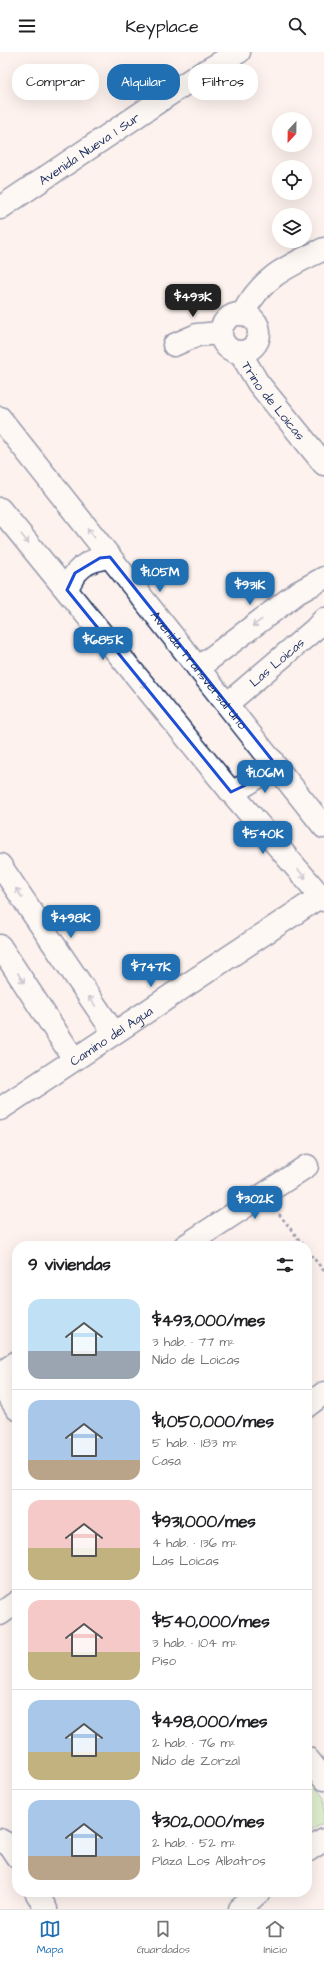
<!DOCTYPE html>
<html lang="es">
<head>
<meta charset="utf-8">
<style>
  body { margin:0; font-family:"Architects Daughter",sans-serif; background:#f6f6f6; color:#202124; height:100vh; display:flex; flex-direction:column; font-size:15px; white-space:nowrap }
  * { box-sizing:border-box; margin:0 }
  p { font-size:13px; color:#757577 }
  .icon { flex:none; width:22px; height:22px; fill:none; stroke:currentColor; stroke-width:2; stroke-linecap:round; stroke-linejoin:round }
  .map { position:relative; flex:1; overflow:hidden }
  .drawer { position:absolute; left:12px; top:1189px; width:300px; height:656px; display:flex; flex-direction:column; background:#fff; border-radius:16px; box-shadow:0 4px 16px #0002 }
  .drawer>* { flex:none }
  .top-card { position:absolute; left:12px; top:12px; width:300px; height:36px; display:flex; gap:8px }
  .needle { width:26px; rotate:202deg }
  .buttons { position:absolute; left:272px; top:60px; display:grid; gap:8px }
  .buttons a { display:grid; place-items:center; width:40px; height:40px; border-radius:50%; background:#fff; box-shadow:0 4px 16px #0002; font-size:20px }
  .price { position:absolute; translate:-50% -34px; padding:0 9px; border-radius:8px; background:#1f6fb2; color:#fff; font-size:13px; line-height:26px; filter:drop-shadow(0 1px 2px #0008) }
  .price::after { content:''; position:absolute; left:50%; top:24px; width:12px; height:9px; margin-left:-6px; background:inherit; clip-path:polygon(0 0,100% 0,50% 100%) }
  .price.active { background:#222; color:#fff }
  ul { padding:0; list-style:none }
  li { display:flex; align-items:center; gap:12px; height:100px; padding:0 16px }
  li+li { border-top:1px solid #e0e0e0 }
  li span { display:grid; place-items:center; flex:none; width:112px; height:80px; border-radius:12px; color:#555 }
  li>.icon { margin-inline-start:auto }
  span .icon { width:48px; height:48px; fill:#fffc; stroke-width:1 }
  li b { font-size:17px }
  h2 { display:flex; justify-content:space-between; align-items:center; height:48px; padding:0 16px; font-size:17px }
  .pill { padding:0 14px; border-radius:16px; background:#fff; box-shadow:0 4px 16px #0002; font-size:14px; line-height:36px }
  .pill.active { background:#1f6fb2; color:#fff }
  header { display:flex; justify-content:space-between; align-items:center; height:52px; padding:0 16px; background:#fff; font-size:18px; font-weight:600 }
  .tabs { display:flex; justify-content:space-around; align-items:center; height:56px; border-top:1px solid #e0e0e0; background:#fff; font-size:11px; color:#757577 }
  .tabs a { display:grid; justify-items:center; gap:2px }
  .tabs .active { color:#1f6fb2 }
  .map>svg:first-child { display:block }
  .green { fill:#b5e6a6; stroke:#688a82 }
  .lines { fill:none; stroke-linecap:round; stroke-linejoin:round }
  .street-casing { stroke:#1b2f5e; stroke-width:25 }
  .secondary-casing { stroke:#1b2f5e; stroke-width:25 }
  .path { stroke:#1b2f5e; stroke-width:2.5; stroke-dasharray:3 3; stroke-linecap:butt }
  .street { stroke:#fff; stroke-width:22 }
  .secondary { stroke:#fff; stroke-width:22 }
  .oneway { stroke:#8d97ae }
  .marked { fill:none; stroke:#1d4ed8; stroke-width:3; stroke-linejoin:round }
  .labels { text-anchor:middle; stroke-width:3; stroke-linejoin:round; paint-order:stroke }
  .street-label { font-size:13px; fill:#1b2f5e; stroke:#fff }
</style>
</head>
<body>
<header><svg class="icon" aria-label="menu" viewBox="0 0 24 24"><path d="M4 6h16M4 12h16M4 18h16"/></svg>Keyplace<svg class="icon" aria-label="search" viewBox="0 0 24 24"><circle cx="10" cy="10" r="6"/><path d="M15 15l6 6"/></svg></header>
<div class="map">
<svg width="324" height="1857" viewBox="0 0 324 1857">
  <rect width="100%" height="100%" fill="#fdf2ed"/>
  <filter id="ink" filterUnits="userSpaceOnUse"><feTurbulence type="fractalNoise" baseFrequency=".025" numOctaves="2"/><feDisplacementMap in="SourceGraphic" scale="8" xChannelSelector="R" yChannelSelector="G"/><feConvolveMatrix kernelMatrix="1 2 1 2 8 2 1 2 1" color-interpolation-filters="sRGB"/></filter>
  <g filter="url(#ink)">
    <path class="green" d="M307,1724l17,22v24l-17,12z"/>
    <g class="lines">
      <defs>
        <g id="street">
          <path id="s1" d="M0,156l195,-131 44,-25"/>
          <path d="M243,261c20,-37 45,-47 81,-64"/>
          <circle cx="240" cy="281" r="19"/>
          <path d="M174,293l23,-10 23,-2"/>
          <path id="s2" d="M243,300l2,9 13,22 66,81"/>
          <path d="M198,616l99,-75 27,-15"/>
          <path id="s3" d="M227,652l88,-75 9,-10"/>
          <path d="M0,813l114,168"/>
          <path d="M0,894l74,113"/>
          <path id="s4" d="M0,1057l321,-213"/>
          <path d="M185,1194l122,-80"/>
          <path d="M0,1322l17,-12"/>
          <path d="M0,1331l17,26"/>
          <path d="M307,1354l17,-13"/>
          <path d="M0,1562l17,-12"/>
          <path d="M307,1706l17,21"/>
          <path d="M0,1788l9,5 8,12"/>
          <path d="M307,1799l17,-11"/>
          <path d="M36,1840l10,17"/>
          <path d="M240,1857l19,-17"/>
        </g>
        <g id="secondary">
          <path id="s5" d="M0,366l324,409"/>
          <path d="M0,457l231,283 93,108"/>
          <path d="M67,538c7,-21 21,-31 43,-33"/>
          <path d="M231,740c18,-7 30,-16 41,-32"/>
        </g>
      </defs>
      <use href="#street" class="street-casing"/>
      <use href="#secondary" class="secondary-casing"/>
      <path class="path" d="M279,1162l25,32
        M307,1198l17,21"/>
      <use href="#street" class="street"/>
      <use href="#secondary" class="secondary"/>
    </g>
    <defs><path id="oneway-shaft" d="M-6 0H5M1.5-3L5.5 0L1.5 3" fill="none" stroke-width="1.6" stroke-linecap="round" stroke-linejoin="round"/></defs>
    <g class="oneway">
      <use href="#oneway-shaft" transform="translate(91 481) rotate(-128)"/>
      <use href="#oneway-shaft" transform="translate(25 487) rotate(51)"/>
      <use href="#oneway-shaft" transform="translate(257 571) rotate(144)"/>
      <use href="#oneway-shaft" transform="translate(142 631) rotate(51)"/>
      <use href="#oneway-shaft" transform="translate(302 822) rotate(49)"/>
      <use href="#oneway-shaft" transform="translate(19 841) rotate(-124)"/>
      <use href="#oneway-shaft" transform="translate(21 926) rotate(57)"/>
      <use href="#oneway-shaft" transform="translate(92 949) rotate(-124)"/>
    </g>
  </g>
  <path d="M0 0H324V1857H0ZM110,505l162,203 -20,22 -21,10 -164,-202 8,-17 25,-15z" fill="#fdf2ed" fill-opacity=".55" fill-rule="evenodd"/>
  <path class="marked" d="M110,505l162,203 -20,22 -21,10 -164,-202 8,-17 25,-15z"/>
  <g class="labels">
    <g class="street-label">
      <text dy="5" stroke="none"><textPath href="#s1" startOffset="107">Avenida Nueva 1 Sur</textPath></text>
      <text dy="5" stroke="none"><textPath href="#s2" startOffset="58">Trino de Loicas</textPath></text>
      <text dy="5" stroke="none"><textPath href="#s3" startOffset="65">Las Loicas</textPath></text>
      <text dy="5" stroke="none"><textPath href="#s5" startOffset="321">Avenida Transversal Uno</textPath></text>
      <text dy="5" stroke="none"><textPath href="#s4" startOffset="133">Camino del Agua</textPath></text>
    </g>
  </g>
</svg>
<div class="buttons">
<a><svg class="needle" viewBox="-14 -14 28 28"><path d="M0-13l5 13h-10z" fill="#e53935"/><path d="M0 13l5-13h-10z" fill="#757577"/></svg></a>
<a><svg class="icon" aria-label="locate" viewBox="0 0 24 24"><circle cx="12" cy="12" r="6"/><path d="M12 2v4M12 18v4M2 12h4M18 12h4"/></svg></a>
<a><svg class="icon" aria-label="layers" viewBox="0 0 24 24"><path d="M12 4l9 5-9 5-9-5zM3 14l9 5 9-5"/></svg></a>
</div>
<b class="price active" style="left:193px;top:266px">$493K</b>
<b class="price" style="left:160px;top:541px">$1.05M</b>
<b class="price" style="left:250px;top:554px">$931K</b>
<b class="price" style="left:103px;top:609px">$685K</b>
<b class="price" style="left:265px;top:742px">$1.06M</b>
<b class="price" style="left:263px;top:803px">$540K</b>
<b class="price" style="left:71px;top:887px">$498K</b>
<b class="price" style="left:151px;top:936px">$747K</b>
<b class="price" style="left:255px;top:1168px">$302K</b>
<div class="top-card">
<a class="pill">Comprar</a>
<a class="pill active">Alquilar</a>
<a class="pill">Filtros</a>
</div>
<section class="drawer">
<h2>9 viviendas<svg class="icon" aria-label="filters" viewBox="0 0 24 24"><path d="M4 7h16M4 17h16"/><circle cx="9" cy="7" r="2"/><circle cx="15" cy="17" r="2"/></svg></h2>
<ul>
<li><span style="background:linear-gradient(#bfe0f5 65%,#9aa5b1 0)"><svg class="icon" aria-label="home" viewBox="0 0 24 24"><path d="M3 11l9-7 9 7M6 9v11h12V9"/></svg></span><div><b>$493,000/mes</b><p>3 hab. · 77 m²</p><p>Nido de Loicas</p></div></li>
<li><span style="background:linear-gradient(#a9c7e8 75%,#b9a48a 0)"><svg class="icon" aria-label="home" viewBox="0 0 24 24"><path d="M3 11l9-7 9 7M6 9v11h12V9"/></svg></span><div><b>$1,050,000/mes</b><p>5 hab. · 183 m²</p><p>Casa</p></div></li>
<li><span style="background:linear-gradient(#f6c9c9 60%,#c2b280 0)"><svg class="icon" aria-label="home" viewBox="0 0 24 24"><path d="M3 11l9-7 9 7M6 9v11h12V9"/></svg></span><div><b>$931,000/mes</b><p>4 hab. · 136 m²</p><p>Las Loicas</p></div></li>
<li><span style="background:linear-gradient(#f6c9c9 65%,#c2b280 0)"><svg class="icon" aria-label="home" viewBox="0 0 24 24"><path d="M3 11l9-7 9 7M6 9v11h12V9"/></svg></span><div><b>$540,000/mes</b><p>3 hab. · 104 m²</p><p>Piso</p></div></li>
<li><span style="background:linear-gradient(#a9c7e8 65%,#c2b280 0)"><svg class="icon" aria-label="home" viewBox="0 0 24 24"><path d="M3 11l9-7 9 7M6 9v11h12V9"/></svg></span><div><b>$498,000/mes</b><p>2 hab. · 76 m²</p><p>Nido de Zorzal</p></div></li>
<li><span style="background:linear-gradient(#a9c7e8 70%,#b9a48a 0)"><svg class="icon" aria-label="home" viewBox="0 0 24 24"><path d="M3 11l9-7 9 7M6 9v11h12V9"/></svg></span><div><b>$302,000/mes</b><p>2 hab. · 52 m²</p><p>Plaza Los Albatros</p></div></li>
</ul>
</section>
</div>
<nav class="tabs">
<a class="active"><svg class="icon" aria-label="map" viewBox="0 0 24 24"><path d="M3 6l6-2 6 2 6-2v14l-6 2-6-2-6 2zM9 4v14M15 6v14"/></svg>Mapa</a>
<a><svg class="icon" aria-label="saved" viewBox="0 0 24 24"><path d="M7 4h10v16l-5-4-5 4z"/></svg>Guardados</a>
<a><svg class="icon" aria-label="home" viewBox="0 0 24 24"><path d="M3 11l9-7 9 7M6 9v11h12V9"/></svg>Inicio</a>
</nav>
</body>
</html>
